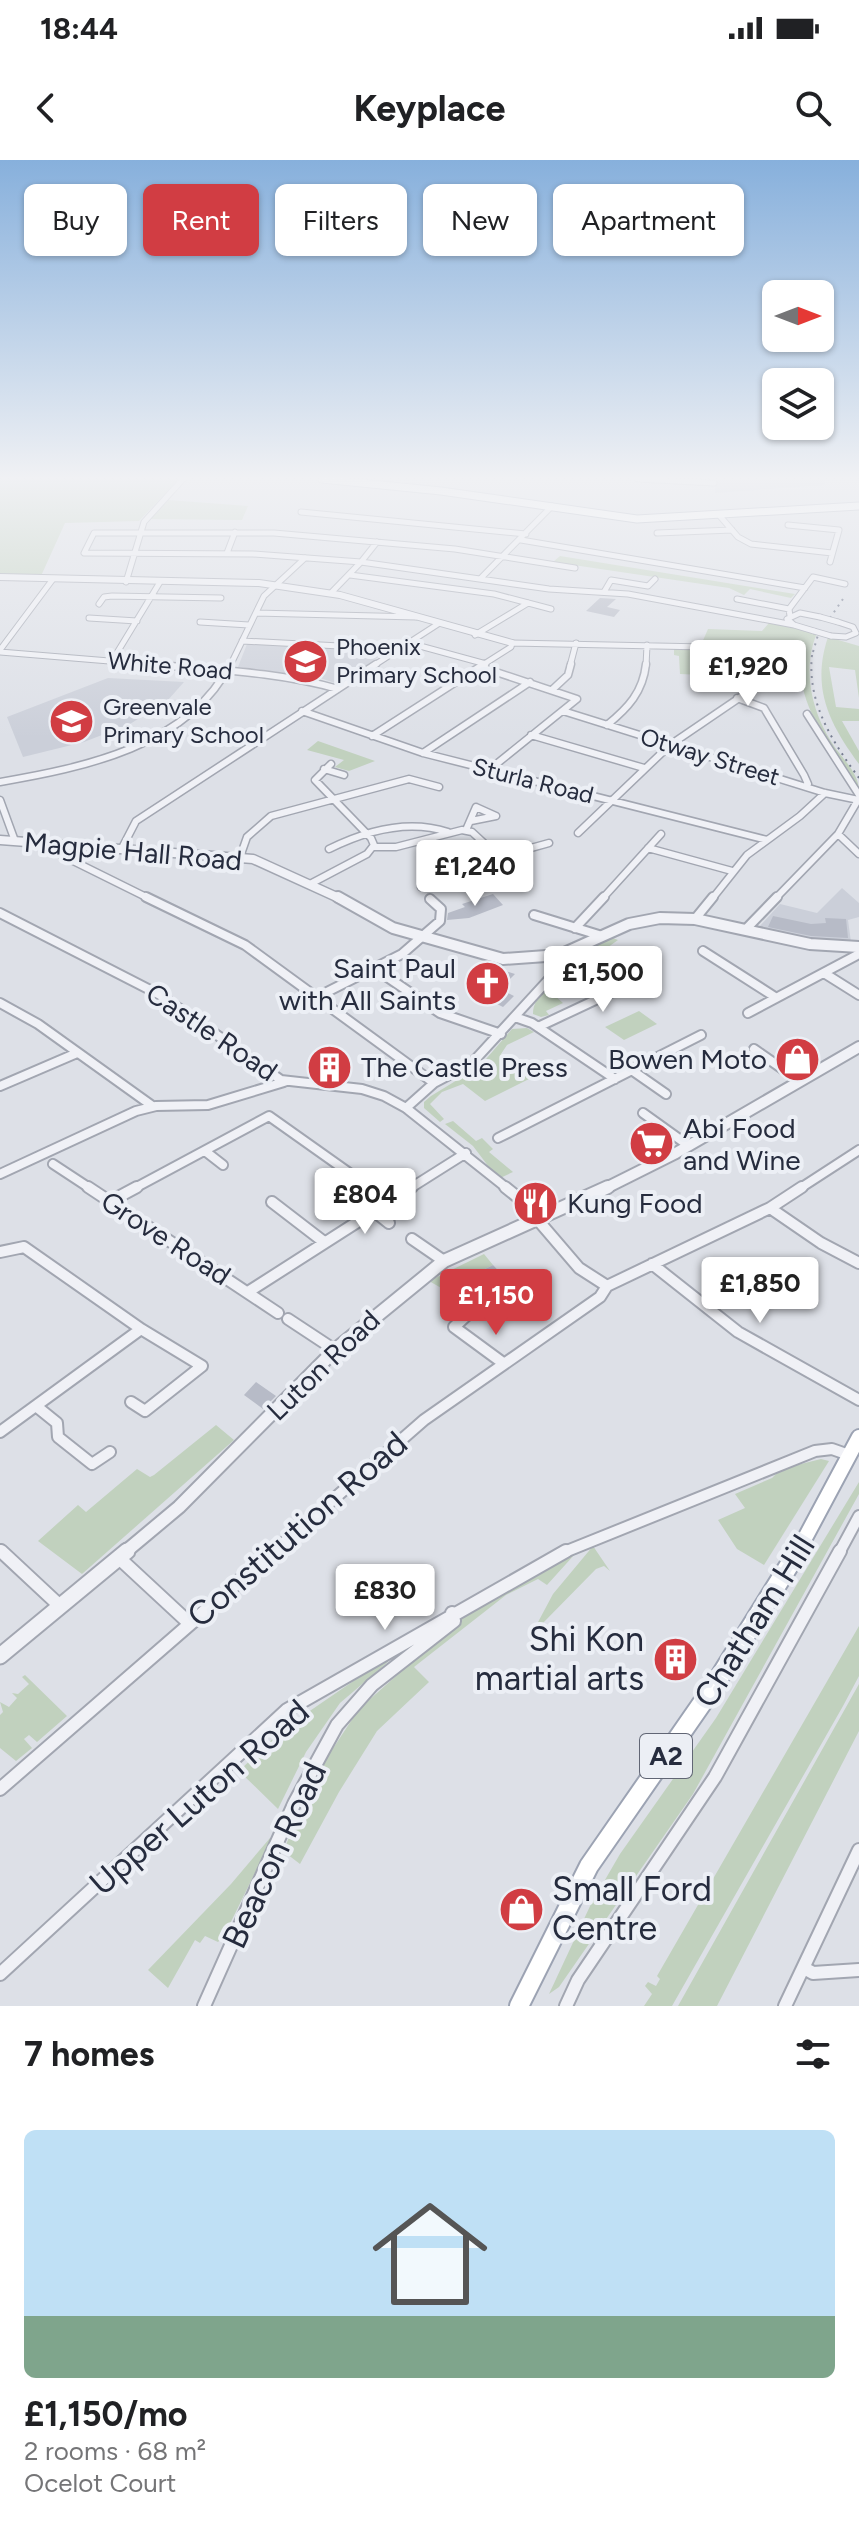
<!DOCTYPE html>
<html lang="en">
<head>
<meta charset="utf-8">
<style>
  body { margin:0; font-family:Figtree,sans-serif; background:#f2f2f2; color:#202124; height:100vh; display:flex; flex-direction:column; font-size:30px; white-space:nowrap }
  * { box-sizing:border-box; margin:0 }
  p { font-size:26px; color:#757577 }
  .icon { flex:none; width:44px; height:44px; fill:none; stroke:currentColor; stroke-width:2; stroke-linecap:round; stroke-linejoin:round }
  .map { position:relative; height:1846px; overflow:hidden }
  .details { display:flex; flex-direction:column; background:#fff; flex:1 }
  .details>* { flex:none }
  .guide { position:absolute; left:24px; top:24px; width:812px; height:72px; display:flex; gap:16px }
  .needle { width:52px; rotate:90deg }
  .buttons { position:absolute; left:762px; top:120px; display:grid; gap:16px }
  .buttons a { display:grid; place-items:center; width:72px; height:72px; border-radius:12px; background:#fff; box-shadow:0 2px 6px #0004; font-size:40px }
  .price { position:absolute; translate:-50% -68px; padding:0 18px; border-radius:8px; background:#fff; color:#222; font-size:26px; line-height:52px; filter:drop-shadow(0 2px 4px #0008) }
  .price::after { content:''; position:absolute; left:50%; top:48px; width:24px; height:18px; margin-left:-12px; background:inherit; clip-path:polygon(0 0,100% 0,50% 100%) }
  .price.on { background:#d13d43; color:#fff }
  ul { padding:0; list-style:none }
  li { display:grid; align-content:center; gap:16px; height:424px; padding:0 24px }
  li+li { border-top:2px solid #e0e0e0 }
  li span { display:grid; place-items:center; height:248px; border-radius:12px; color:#555 }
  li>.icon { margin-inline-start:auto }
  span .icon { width:144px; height:144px; fill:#fffc; stroke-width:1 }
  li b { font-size:34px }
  h2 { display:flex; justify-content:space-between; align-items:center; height:96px; padding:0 24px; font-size:34px }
  .chip { padding:0 28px; border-radius:12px; background:#fff; box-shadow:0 2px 6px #0004; font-size:28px; line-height:72px }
  .chip.on { background:#d13d43; color:#fff }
  .status { display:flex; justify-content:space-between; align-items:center; height:56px; padding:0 40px; background:#fff; direction:ltr }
  .status svg { height:22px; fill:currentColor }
  header { display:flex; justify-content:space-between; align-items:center; height:104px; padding:0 24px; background:#fff; font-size:36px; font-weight:700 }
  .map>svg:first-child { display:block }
  .built { fill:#cbcfd9 }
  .green { fill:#c1d1be }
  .building { fill:#b7bbc7 }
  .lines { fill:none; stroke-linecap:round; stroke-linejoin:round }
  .minor-far4-casing { stroke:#a2a6b1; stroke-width:7 }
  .minor-far3-casing { stroke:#a2a6b1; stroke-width:9 }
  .minor-far2-casing { stroke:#a2a6b1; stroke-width:12 }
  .minor-far1-casing { stroke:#a2a6b1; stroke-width:14 }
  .minor-casing { stroke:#a2a6b1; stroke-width:16 }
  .tertiary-far4-casing { stroke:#a2a6b1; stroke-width:8 }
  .tertiary-far3-casing { stroke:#a2a6b1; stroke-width:11 }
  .tertiary-far2-casing { stroke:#a2a6b1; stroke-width:14 }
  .tertiary-far1-casing { stroke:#a2a6b1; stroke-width:16 }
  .tertiary-casing { stroke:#a2a6b1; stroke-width:19 }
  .primary-far2-casing { stroke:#9ca3b3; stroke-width:9 }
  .primary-far1-casing { stroke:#9ca3b3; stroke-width:18 }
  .primary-casing { stroke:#9ca3b3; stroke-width:22 }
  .minor-far4 { stroke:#f0f1f6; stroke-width:5 }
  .minor-far3 { stroke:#f0f1f6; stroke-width:6 }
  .minor-far2 { stroke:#f0f1f6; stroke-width:8 }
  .minor-far1 { stroke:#f0f1f6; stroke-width:10 }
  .minor { stroke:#f0f1f6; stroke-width:12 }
  .tertiary-far4 { stroke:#f0f1f6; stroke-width:6 }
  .tertiary-far3 { stroke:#f0f1f6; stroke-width:8 }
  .tertiary-far2 { stroke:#f0f1f6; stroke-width:10 }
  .tertiary-far1 { stroke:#f0f1f6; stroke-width:12 }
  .tertiary { stroke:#f0f1f6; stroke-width:15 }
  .primary-far2 { stroke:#fff; stroke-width:7 }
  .primary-far1 { stroke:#fff; stroke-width:14 }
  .primary { stroke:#fff; stroke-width:18 }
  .rail { stroke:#767d91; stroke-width:2; stroke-dasharray:2 5; stroke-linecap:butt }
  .minor-bridge-casing { stroke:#a2a6b1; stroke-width:7; stroke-linecap:butt }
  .minor-bridge { stroke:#f0f1f6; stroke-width:5 }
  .labels { text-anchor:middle; stroke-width:8; stroke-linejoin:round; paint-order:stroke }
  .far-poi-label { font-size:24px; fill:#262c3e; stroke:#eceff5; text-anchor:start }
  .far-street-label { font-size:24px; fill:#262c3e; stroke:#eceff5 }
  .shield { fill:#eceff5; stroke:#616675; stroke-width:2 }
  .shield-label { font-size:26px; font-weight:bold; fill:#262c3e }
  .street-label { font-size:28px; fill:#262c3e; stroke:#eceff5 }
  .poi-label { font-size:28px; fill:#262c3e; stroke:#eceff5; text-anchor:start }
  .near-street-label { font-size:34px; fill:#262c3e; stroke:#eceff5 }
  .near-poi-label { font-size:34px; fill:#262c3e; stroke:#eceff5; text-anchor:end }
</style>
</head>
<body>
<div class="status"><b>18:44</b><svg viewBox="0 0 49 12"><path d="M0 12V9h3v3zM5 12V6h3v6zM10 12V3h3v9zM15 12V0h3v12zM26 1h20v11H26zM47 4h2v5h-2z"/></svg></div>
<header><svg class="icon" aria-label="back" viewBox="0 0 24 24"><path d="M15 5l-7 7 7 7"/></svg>Keyplace<svg class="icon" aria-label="search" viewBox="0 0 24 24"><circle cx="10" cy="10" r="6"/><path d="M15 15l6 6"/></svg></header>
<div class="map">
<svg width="859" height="1846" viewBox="0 0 859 1846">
  <rect width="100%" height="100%" fill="#dde0e7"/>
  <path class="built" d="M715,319h110v6l-110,8z
    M247,484l140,7 -49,33 -21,-7 -79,-10z
    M108,518l76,4 -16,18 -38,24 -46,18 -61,15 -16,-40z
    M842,728l17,15v14l-11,3 3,22 -40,-2 -52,-13 21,-23 37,9z"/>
  <path class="green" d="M0,319h179l-40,42 -74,2 -24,53 -41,-2z
    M168,340l80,6 -6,14 -92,-1z
    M560,396l235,38 -4,4 -41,-9 -6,6 -15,-7 -176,-26z
    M769,463l48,10c-15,36 -6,77 15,110 10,16 27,29 27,49 -24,-39 -71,-97 -55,-141l-44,-2 -2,6 -41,28 -16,-8 -21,-1 -1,-18 -5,-1v-7l27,-3 7,-16 54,2z
    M828,477l31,9v52l-4,-28 -26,-3 7,40 23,2v12h-17l17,30v13c-30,-41 -48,-76 -31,-127z
    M318,581l57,20 -26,10 -14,-4 9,-7 -37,-10z
    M610,777l8,3 -14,10 21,14 -27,13 12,9 -7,1 -13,-11 4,-2 -5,-5c-13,10 -27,10 -36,25l10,9 -17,8 3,4 -8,2 -8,-3c0,-22 25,-31 39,-43 5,-5 4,-12 7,-19z
    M639,851l18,13 -33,16 -19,-13z
    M527,868l7,4 -27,13 -6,9 30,24 -46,23 -22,-17 -21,8 -12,12 14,15 -4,3 -16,-14v-6l7,-6 49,-30 32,-37z
    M453,961l23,20 6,-3 11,11 -4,3 24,20 -15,7 -25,-33 -28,-22z
    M484,1094l9,11 -12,6 2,3 -23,11 5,4 -2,2 21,17 -8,5 -17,-11 -7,4 -5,-4 -4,-13 -14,-8z
    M216,1265l18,15 -152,134 -44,-33 40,-36 8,7 51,-43 13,8 4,-2z
    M821,1299l8,2 -65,104 -27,-16 -19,-29 27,-12 -10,-14 37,-16 9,-9z
    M859,1322v12l-166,300 -134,193 -10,7 42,-90 29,-50 96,-136z
    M593,1386l17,25 -6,-5 -8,3 -55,56 -4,-1 16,-30z
    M575,1394l-28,31 -9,-6 -32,16 -92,72 15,15 -52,49 -38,61 -39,72 -17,-13 39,-86 37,-56 101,-90 45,-29z
    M859,1466v50l-16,30 -171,300h-28l8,-12 -7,-8 3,-4 8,4 4,-7 -3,-3z
    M390,1496l-2,6 -48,41 -34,49 -28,57 -39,-38 43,-41z
    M25,1515l42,41 -30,26 -8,-7 -5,4 8,9 -16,13 -16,-13v-33l3,-3 -3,-10 9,5 8,-9 -5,-5 6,1 11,-10 -7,-7z
    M859,1524v47l-142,275h-39z
    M270,1678h2l-48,98 -6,6 -13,-6 -5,7 -5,-3 -27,48 -20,-18 83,-86z"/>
  <path class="building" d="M600,438l16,1 -9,8 13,3 -6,7 -28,-6z
    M493,734l10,11 -34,13 -22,2 1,-7 17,-6 -3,-3z
    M773,756l38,8 15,-1 -1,-5 21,1 2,19 -37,-2 -43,-9z
    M493,807l22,7 -15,15 14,7 -11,11 -38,-19z
    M659,973l11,9 -25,13 -11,-9z
    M493,1105l17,18 -32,21 -15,-13 23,-14 -5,-6z
    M256,1222l20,14 -13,13 -19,-14z
    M665,1485l29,16 -8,13 -29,-18z
    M517,1735l17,10 -9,17 -17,-10z"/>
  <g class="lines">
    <defs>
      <path id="minor-far4" d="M638,319l76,4
        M301,352l225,22
        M719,355l19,22 13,7 81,9
        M788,365l51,5 -9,32
        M657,373l75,-3
        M521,380l284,48
        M227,393l8,-21
        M361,402l16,-20
        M575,408l-120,-19 -181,-16h-180l-10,20 169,1 108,8 188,27 79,5 166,31
        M350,415l144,19 57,15
        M482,417l70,-71
        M126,422l18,-60 39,-43
        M604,432l7,-12 37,6 7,-7
        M331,433l29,-30
        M737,439l52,10
        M99,444l5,-7 8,-1 109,2
        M256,453l160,4
        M790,456l-1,-7 24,-32 32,7
        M89,458l48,3
        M200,462l49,3
        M814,471l-20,-6 -7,-6 13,-6 20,4
        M475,475l53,-32
        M831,476l15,1 10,-4 -3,-6 -15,-5
        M242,481l155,8
        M409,483l77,21
        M0,490l53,-71
        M0,492l170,14
        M112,501l48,-79
        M230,506l34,-70 41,-38
        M373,506l65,-42
        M481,506l30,-19 1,-4 241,5 46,4 -13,14
        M570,506l6,-23
        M646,506l1,-21"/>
      <path id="minor-far3" d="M146,504c64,6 130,7 192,25
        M481,507l96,32 -88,71
        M553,529l15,-14 3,-11
        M737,538l27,10 40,67 4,9 -2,3
        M302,551l121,42 344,87
        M563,551l262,82 34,7
        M807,554l52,81
        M607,565c21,-17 36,-33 39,-61
        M531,575l113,33
        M372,576l112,-72
        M423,593l107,-71
        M324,609l20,6
        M0,622c82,-14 190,-36 230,-118
        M0,640l15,41
        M471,661l25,-5
        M466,670l10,-23 20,9
        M578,673l92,-88 119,-81
        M838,674l21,20
        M39,684l111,55
        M374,687h22l66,-17 10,2 27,25 50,-14
        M122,688l14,-27 240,-157
        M648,688l84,23
        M329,689c36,-18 79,-30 119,-17
        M240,697l7,-20 24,-21 138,-37 30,8
        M312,723l55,-29 7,-9 -3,-7 -56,-58 16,-16
        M421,727l77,-22 5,-3 -4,-5
        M602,739l59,-65
        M712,739l35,-44 53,-39 25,-23
        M775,739l63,-65 20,-34"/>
      <path id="minor-far2" d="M146,737l99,48 189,138
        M0,753l160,82 121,85 81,9 22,7 22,12 102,81
        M534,755l68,21
        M695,759l18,-22
        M575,768l29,-31
        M747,768l30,-31
        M703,791l72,46
        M374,808l66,45 61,21
        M824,813l35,22
        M317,837l85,-43 38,-33 1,-12 -11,-10
        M0,843l38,21 113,81
        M748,853l111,-59
        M515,857l17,6 83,56
        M538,867l117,-55
        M754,889l33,23
        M633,911l33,23
        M0,926l77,-33
        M406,948l28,-25 38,-20 89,-97 2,-5 -3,-6
        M643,953l46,33
        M498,978l203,-103
        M205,991l18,14
        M53,1004l38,25
        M0,1014l136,-63 20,-5 52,-1 76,-23
        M133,1029l136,-73 103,73
        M409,1029l57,-36
        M799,1029l60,-39"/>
      <path id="minor-far1" d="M88,1027l190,126
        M370,1027l19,14
        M505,1027l36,29
        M109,1042l28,-15
        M272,1042l52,40
        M770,1048l51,35 38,20
        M374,1051l15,12
        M537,1059l42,49 28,18
        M412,1079l32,22
        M0,1092l24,-5 117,82
        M652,1104l86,68 121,68
        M607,1126l163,-78 32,-21
        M248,1132l164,-105
        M467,1155l-13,12 49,36
        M288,1159l47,31
        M36,1246l21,17 1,14 34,27 18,-12
        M0,1272l141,-103 61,37 -57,45 -14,-9
        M0,1390l3,3
        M272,1393l152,-133 176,-123 7,-11
        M562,1393l253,-102 17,-2 17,6
        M839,1393l20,-37"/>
      <path id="minor" d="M1,1391l59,55
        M119,1398l69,64
        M0,1629l274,-238
        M804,1808l9,5 46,-3
        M0,1814l287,-264 279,-159
        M204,1846l91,-204 42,-77 35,-40 82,-64 -2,-8
        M566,1846l12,-26 137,-203 125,-226
        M785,1846l74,-156"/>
      <path id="tertiary-far4" d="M0,417l259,6 81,12 172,48"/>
      <path id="tertiary-far3" d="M0,680l253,19 88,40"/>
      <path id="tertiary-far2" d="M338,737l55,31 110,31 57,-4 69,-31 31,-6 35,1 115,25 49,3
        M604,1029l72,-36 183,-106"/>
      <path id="tertiary-far1" d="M124,1393l55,-46 156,-157 109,-89 164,-74"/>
      <path id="tertiary" d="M0,1496l127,-105"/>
      <path id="primary-far2" d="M322,319l119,12 196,28 222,-13"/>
      <path id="primary-far1" d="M797,1393l62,-116"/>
      <path id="primary" d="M519,1846l70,-140 125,-180 84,-135"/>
    </defs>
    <use href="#minor-far4" class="minor-far4-casing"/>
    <use href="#minor-far3" class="minor-far3-casing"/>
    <use href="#minor-far2" class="minor-far2-casing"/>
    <use href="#minor-far1" class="minor-far1-casing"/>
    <use href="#minor" class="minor-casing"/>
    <use href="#tertiary-far4" class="tertiary-far4-casing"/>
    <use href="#tertiary-far3" class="tertiary-far3-casing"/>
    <use href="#tertiary-far2" class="tertiary-far2-casing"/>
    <use href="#tertiary-far1" class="tertiary-far1-casing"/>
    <use href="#tertiary" class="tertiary-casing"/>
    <use href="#primary-far2" class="primary-far2-casing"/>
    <use href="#primary-far1" class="primary-far1-casing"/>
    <use href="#primary" class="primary-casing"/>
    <use href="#minor-far4" class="minor-far4"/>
    <use href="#minor-far3" class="minor-far3"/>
    <use href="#minor-far2" class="minor-far2"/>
    <use href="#minor-far1" class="minor-far1"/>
    <use href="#minor" class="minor"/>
    <use href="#tertiary-far4" class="tertiary-far4"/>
    <use href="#tertiary-far3" class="tertiary-far3"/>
    <use href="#tertiary-far2" class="tertiary-far2"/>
    <use href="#tertiary-far1" class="tertiary-far1"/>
    <use href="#tertiary" class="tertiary"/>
    <use href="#primary-far2" class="primary-far2"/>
    <use href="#primary-far1" class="primary-far1"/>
    <use href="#primary" class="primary"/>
    <path class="rail" d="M830,458l15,-22
      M813,492l5,-17
      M812,495c-5,48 20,86 47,123"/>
    <defs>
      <path id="minor-bridge" d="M820,457l18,5
        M814,471l17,5"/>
    </defs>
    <use href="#minor-bridge" class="minor-bridge-casing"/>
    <use href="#minor-bridge" class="minor-bridge"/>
  </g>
  <linearGradient id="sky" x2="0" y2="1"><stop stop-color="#87b0dc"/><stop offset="0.55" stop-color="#f0f1f4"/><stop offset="1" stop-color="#f0f1f4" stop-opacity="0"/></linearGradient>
  <rect width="859" height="578" fill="url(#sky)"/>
  <defs>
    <symbol id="school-disc" viewBox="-11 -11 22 22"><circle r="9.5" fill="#d13d43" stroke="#eceff5"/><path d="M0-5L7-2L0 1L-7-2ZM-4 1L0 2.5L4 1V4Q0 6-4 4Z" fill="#fff"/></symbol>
    <symbol id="church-disc" viewBox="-11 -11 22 22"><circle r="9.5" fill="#d13d43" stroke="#eceff5"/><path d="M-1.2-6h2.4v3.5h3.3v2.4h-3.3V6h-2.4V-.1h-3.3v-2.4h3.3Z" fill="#fff"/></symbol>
    <symbol id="shop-disc" viewBox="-11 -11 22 22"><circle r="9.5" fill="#d13d43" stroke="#eceff5"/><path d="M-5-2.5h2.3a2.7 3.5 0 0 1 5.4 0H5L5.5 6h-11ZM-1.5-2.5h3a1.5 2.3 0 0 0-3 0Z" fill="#fff"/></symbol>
    <symbol id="building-disc" viewBox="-11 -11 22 22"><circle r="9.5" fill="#d13d43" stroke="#eceff5"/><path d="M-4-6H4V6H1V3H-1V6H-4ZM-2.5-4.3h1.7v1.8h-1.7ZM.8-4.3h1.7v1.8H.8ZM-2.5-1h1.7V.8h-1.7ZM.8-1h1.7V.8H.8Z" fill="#fff"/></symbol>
    <symbol id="supermarket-disc" viewBox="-11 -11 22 22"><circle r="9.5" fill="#d13d43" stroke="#eceff5"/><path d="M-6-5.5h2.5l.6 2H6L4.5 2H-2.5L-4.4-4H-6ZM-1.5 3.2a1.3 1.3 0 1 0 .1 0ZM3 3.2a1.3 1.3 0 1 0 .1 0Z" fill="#fff"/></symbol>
    <symbol id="restaurant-disc" viewBox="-11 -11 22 22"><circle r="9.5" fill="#d13d43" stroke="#eceff5"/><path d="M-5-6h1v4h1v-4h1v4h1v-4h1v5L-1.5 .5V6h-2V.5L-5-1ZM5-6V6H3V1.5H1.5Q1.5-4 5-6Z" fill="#fff"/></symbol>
  </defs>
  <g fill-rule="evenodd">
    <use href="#school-disc" x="280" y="476" width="51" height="51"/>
    <use href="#school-disc" x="46" y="536" width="51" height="51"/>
    <use href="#church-disc" x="462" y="798" width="51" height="51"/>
    <use href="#shop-disc" x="772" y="874" width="51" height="51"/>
    <use href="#building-disc" x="304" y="882" width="51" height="51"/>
    <use href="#supermarket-disc" x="626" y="958" width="51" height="51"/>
    <use href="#restaurant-disc" x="510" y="1018" width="51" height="51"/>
    <use href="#building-disc" x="650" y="1474" width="51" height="51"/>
    <use href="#shop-disc" x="496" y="1724" width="51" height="51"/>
  </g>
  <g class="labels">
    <g class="far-poi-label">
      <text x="336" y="495">Phoenix<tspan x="336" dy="28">Primary School</tspan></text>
      <text x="103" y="555">Greenvale<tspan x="103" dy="28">Primary School</tspan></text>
    </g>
    <g class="far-street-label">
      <text transform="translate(170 506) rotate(5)" y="8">White Road</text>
      <text transform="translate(710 597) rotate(17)" y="8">Otway Street</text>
      <text transform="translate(533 621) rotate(14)" y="8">Sturla Road</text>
    </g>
    <rect class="shield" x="640" y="1574" width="52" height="44" rx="6"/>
    <g class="shield-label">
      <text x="666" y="1605">A2</text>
    </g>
    <g class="street-label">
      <text transform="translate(133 691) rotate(5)" y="10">Magpie Hall Road</text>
      <text transform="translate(212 872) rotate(34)" y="10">Castle Road</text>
      <text transform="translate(166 1078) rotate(33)" y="10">Grove Road</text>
      <text transform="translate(323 1205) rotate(-44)" y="10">Luton Road</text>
    </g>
    <g class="poi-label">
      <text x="456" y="818" text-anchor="end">Saint Paul<tspan x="456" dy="32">with All Saints</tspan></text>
      <text x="767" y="909" text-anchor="end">Bowen Moto</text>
      <text x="361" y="917">The Castle Press</text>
      <text x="683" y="978">Abi Food<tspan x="683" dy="32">and Wine</tspan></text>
      <text x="567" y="1053">Kung Food</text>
    </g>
    <g class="near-street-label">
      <text transform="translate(297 1369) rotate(-41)" y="12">Constitution Road</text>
      <text transform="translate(754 1461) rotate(-58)" y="12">Chatham Hill</text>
      <text transform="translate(199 1637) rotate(-41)" y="12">Upper Luton Road</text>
      <text transform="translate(274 1695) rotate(-65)" y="12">Beacon Road</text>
    </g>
    <g class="near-poi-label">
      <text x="644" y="1491">Shi Kon<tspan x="644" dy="39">martial arts</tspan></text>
      <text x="552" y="1741" text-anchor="start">Small Ford<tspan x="552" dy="39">Centre</tspan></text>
    </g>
  </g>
</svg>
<div class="buttons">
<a><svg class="needle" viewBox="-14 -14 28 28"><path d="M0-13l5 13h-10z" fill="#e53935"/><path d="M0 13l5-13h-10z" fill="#757577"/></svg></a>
<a><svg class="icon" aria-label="layers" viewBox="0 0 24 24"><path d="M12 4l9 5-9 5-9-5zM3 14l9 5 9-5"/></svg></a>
</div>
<b class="price" style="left:748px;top:548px">£1,920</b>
<b class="price" style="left:475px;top:748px">£1,240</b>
<b class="price" style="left:603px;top:854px">£1,500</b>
<b class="price" style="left:365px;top:1076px">£804</b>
<b class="price" style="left:760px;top:1165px">£1,850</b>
<b class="price on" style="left:496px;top:1177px">£1,150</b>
<b class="price" style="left:385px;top:1472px">£830</b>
<div class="guide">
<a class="chip">Buy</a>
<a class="chip on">Rent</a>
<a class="chip">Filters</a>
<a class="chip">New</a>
<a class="chip">Apartment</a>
</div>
</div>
<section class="details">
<h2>7 homes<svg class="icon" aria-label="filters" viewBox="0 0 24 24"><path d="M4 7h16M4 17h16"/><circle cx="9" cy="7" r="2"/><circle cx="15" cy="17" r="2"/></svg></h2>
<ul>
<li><span style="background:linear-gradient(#bfe0f5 75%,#7fa58c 0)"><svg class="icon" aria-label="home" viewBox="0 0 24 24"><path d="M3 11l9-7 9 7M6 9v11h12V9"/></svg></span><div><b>£1,150/mo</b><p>2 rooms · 68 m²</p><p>Ocelot Court</p></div></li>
</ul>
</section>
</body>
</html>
